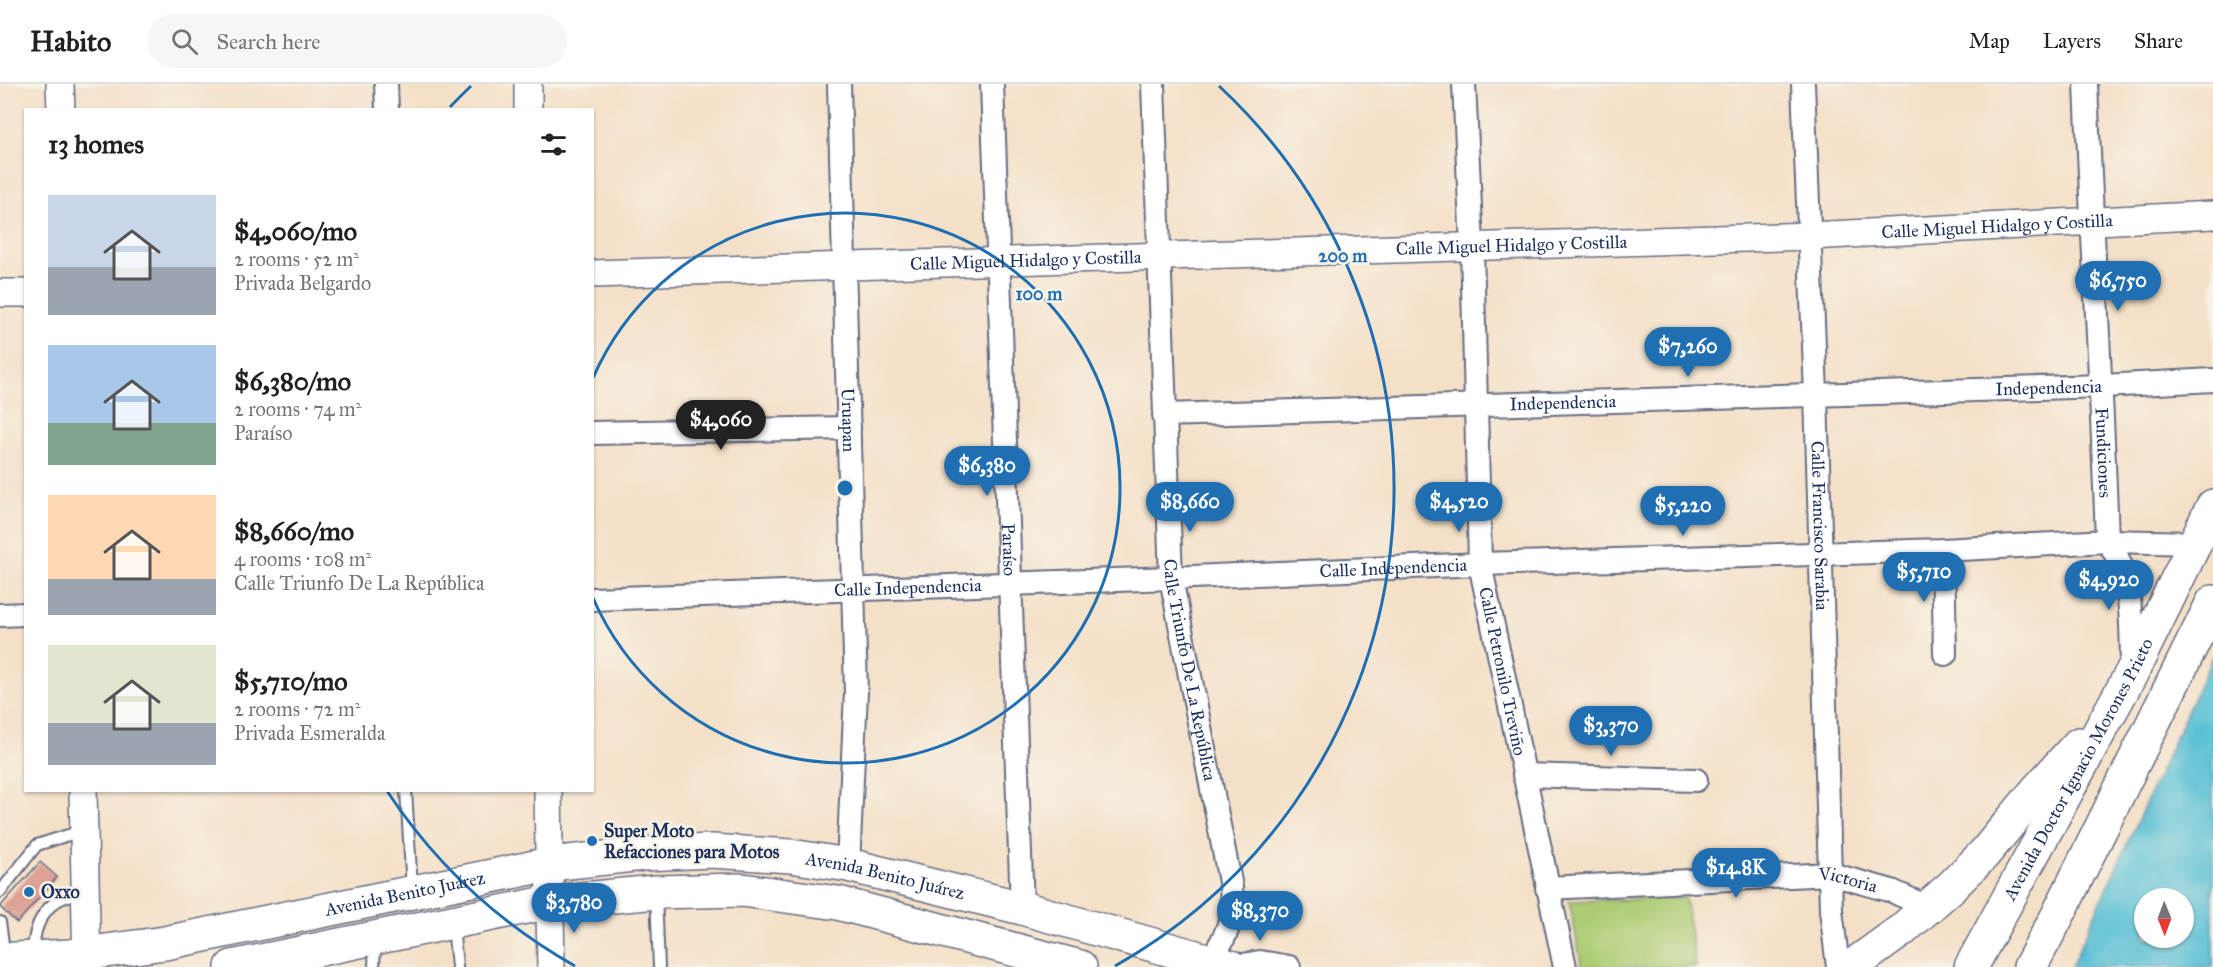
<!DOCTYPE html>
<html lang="en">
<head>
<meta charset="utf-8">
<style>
  body { margin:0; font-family:"IM FELL Great Primer",serif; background:#f6f6f6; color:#202124; height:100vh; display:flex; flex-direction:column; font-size:22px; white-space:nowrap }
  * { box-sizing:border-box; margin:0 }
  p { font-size:20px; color:#757577 }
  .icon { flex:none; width:33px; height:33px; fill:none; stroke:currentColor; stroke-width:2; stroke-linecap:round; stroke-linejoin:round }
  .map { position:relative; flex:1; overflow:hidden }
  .drawer { position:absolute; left:24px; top:24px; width:570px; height:684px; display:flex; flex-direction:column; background:#fff; border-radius:0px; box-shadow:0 2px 4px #0004 }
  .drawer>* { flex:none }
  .needle { width:39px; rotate:179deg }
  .fabs { position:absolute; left:2134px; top:804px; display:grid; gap:12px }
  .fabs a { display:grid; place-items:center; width:60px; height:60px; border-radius:50%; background:#fff; box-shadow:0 2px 4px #0004; font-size:30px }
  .price { position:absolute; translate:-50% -51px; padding:0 14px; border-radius:21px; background:#1f6fb2; color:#fff; font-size:20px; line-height:39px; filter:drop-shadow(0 2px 3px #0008) }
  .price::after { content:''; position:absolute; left:50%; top:36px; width:18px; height:14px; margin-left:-9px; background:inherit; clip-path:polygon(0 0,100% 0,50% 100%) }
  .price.on { background:#222; color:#fff }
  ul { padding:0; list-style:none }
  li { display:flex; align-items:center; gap:18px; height:150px; padding:0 24px }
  li span { display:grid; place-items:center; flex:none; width:168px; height:120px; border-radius:0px; color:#555 }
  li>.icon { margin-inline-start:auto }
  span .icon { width:72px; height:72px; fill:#fffc; stroke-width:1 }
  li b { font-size:26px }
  h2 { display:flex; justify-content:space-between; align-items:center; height:72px; padding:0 24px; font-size:26px }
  header { display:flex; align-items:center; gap:36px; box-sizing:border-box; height:84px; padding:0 30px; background:#fff; border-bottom:2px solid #e0e0e0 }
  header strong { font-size:28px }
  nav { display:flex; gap:33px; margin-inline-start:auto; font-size:21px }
  .search { width:420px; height:54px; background:#f6f6f6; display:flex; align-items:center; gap:15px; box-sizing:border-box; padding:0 21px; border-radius:33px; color:#757577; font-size:22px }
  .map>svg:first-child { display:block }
  .green { fill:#adcc73; stroke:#647e68; stroke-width:1.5 }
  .water { fill:#57bfd4; stroke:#397799; stroke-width:1.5; fill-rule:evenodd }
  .building { fill:#dda195 }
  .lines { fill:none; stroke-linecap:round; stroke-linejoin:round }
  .service-casing { stroke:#676d83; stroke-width:14 }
  .minor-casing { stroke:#676d83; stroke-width:26 }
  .tertiary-casing { stroke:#676d83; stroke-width:30 }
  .primary-casing { stroke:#676d83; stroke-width:36 }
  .trunk-casing { stroke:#676d83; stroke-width:36 }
  .service { stroke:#fff; stroke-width:10 }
  .minor { stroke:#fff; stroke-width:22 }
  .tertiary { stroke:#fff; stroke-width:27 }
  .primary { stroke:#fff; stroke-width:33 }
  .trunk { stroke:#fff; stroke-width:33 }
  .ring { fill:none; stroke:#1f6fb2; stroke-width:3 }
  .poi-dot { fill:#1f6fb2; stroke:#f7f3e8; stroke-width:2 }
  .labels { text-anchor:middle; stroke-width:5; stroke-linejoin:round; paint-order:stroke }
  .street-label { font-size:18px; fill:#1b2f5e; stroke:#f7f3e8 }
  .poi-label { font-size:18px; font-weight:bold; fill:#1b2f5e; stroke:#f7f3e8; text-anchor:start }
  .centre { fill:#1f6fb2; stroke:#f7f3e8; stroke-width:3 }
  .ring-label { font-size:18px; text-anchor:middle; font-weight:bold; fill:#1f6fb2; stroke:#f7f3e8; stroke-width:5; stroke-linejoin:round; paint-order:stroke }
</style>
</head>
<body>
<header>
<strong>Habito</strong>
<div class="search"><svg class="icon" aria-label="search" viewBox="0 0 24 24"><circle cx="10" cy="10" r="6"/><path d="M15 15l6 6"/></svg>Search here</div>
<nav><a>Map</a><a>Layers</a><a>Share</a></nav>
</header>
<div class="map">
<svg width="2213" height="883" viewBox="0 0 2213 883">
  <rect width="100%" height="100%" fill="#f7f3e8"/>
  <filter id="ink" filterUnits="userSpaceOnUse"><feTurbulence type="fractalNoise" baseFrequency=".0167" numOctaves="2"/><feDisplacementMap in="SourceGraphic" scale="12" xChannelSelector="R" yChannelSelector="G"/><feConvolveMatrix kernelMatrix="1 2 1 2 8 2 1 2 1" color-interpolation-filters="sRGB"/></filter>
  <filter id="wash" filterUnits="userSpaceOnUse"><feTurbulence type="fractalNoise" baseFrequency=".008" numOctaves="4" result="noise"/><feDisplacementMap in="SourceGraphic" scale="24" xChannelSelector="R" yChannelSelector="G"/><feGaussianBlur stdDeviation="1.35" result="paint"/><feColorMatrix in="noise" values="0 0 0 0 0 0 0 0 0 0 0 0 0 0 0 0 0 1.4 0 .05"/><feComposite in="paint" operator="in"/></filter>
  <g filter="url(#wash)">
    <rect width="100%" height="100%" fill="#f4e0c7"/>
    <path class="green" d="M1685,814l11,69h-114l-13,-66z"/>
    <path class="water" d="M2213,571v312h-142zM2145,814h39v40h-39z"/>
    <g id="blocks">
      <path class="building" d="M40,778l17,15 -40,46 -17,-16z"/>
    </g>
  </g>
  <g filter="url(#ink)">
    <use href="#blocks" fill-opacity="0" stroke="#676d83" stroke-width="1.5"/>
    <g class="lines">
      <defs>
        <path id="service" d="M406,706l6,99
          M0,808l37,-47 47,-15
          M656,811l3,72
          M0,838l5,35
          M453,841l4,42
          M33,871c0,-33 16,-62 52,-61
          M374,883l1,-25"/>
        <g id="minor">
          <path d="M386,0l1,26"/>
          <path id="s1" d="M839,0l17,608 -8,173"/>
          <path id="s2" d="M992,0l30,824"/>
          <path id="s3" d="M1153,0l18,494 60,309c3,32 -3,48 -21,73"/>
          <path id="s4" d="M1464,0l8,162 8,318 85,403"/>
          <path id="s5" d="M1803,0l13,310 15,516 7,57"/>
          <path id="s6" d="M2086,0c6,152 16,305 21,457 27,34 24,85 25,126"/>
          <path id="s7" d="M1164,331l938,-29 111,-6"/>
          <path d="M592,349l257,-5"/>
          <path d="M1943,466l2,104"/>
          <path id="s8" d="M592,515l579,-21 309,-14 463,-14 164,-9 89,2"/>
          <path d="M0,531l26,-1"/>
          <path d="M1524,691l172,5"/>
          <path id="s9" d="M1547,804l284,-14 61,17 35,16"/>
          <path d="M1232,883l28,-5 29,5"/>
        </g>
        <g id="tertiary">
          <path d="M60,0l1,26"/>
          <path d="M528,0v26"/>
          <path id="s10" d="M592,190l1218,-38 403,-21"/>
          <path d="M0,209h26"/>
          <path d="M83,706l4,177"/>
          <path d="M548,706l3,177"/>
        </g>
        <g id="primary">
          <path id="s11" d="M0,876l69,-4 96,-13 385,-79 93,-10 69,-3 79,5 57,9 174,43 209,59"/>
          <path d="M232,883l319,-65 105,-10 86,-2 96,13 242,64"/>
        </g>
        <g id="trunk">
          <path d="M1851,883l51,-37 49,-43 33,-33 53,-64 42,-46"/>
          <path id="s12" d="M1971,883l161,-295 81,-166"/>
          <path d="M2030,883l28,-52 155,-313"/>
        </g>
      </defs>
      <use href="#service" class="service-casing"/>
      <use href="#minor" class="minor-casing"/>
      <use href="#tertiary" class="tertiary-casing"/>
      <use href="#primary" class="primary-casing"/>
      <use href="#trunk" class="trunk-casing"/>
      <use href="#service" class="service"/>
      <use href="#minor" class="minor"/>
      <use href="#tertiary" class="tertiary"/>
      <use href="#primary" class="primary"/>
      <use href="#trunk" class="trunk"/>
    </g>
  </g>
  <g class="ring">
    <path d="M593 294A275 275 0 1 1 593 514"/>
    <path d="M575 882A549 549 0 0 1 387 707M450 23A549 549 0 0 1 471 2M1219 2A549 549 0 0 1 1115 882"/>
  </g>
  <g class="poi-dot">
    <circle cx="592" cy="757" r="6"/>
    <circle cx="29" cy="808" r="6"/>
  </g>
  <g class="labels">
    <g class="street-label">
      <text dy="6" stroke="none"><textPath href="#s10" startOffset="1406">Calle Miguel Hidalgo y Costilla</textPath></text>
      <text dy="6" stroke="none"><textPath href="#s10" startOffset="920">Calle Miguel Hidalgo y Costilla</textPath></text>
      <text dy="6" stroke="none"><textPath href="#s10" startOffset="434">Calle Miguel Hidalgo y Costilla</textPath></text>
      <text dy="6" stroke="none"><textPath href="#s7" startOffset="885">Independencia</textPath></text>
      <text dy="6" stroke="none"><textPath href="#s7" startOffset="399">Independencia</textPath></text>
      <text dy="6" stroke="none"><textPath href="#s1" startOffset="336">Uruapan</textPath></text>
      <text dy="6" stroke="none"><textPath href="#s6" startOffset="369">Fundiciones</textPath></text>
      <text dy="6" stroke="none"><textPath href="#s5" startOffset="442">Calle Francisco Sarabia</textPath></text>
      <text dy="6" stroke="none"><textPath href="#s2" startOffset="466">Paraíso</textPath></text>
      <text dy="6" stroke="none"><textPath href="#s8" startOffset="802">Calle Independencia</textPath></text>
      <text dy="6" stroke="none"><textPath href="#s8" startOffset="316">Calle Independencia</textPath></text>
      <text dy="6" stroke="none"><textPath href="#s3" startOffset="588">Calle Triunfo De La República</textPath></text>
      <text dy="6" stroke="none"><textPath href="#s4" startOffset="590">Calle Petronilo Treviño</textPath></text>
      <text dy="6" stroke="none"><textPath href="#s12" startOffset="225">Avenida Doctor Ignacio Morones Prieto</textPath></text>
      <text dy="6" stroke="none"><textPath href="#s11" startOffset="897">Avenida Benito Juárez</textPath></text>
      <text dy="6" stroke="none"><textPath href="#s9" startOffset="302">Victoria</textPath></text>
      <text dy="6" stroke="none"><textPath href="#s11" startOffset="411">Avenida Benito Juárez</textPath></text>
    </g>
    <g class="poi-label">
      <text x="604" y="753">Super Moto<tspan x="604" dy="21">Refacciones para Motos</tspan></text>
      <text x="41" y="814">Oxxo</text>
    </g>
  </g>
  <circle cx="845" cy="404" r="9" class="centre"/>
  <g class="ring-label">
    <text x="1343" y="178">200 m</text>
    <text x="1039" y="216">100 m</text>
  </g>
</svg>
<div class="fabs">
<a><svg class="needle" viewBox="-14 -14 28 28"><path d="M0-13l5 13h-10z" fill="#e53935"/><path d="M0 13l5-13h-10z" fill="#757577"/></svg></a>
</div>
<b class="price" style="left:2118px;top:228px">$6,750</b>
<b class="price" style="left:1688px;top:294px">$7,260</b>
<b class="price on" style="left:721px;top:367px">$4,060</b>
<b class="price" style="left:987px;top:413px">$6,380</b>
<b class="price" style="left:1190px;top:449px">$8,660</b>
<b class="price" style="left:1459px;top:449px">$4,520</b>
<b class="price" style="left:1683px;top:453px">$5,220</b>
<b class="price" style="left:1924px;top:519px">$5,710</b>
<b class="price" style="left:2109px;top:527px">$4,920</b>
<b class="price" style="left:1611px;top:673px">$3,370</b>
<b class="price" style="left:1736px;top:815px">$14.8K</b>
<b class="price" style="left:574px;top:850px">$3,780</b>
<b class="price" style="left:1260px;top:858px">$8,370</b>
<section class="drawer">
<h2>13 homes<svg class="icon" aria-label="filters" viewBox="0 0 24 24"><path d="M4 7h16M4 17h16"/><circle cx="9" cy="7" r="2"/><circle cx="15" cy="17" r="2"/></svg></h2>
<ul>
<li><span style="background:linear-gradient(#c9d6e8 60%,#9aa5b1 0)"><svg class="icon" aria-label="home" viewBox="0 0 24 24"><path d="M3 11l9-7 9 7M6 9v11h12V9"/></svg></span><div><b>$4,060/mo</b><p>2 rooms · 52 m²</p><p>Privada Belgardo</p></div></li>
<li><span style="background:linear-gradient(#a9c7e8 65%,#7fa58c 0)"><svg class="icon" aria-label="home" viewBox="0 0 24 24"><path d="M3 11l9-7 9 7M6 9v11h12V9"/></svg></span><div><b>$6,380/mo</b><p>2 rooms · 74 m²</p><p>Paraíso</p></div></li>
<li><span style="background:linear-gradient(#ffd9b3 70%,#9aa5b1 0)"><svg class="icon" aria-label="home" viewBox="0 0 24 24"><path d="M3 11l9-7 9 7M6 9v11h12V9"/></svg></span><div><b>$8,660/mo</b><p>4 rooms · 108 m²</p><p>Calle Triunfo De La República</p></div></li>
<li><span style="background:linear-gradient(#dfe7d0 65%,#9aa5b1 0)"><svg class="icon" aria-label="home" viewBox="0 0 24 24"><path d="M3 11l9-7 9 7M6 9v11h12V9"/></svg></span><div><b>$5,710/mo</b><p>2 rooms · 72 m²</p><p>Privada Esmeralda</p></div></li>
</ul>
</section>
</div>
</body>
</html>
